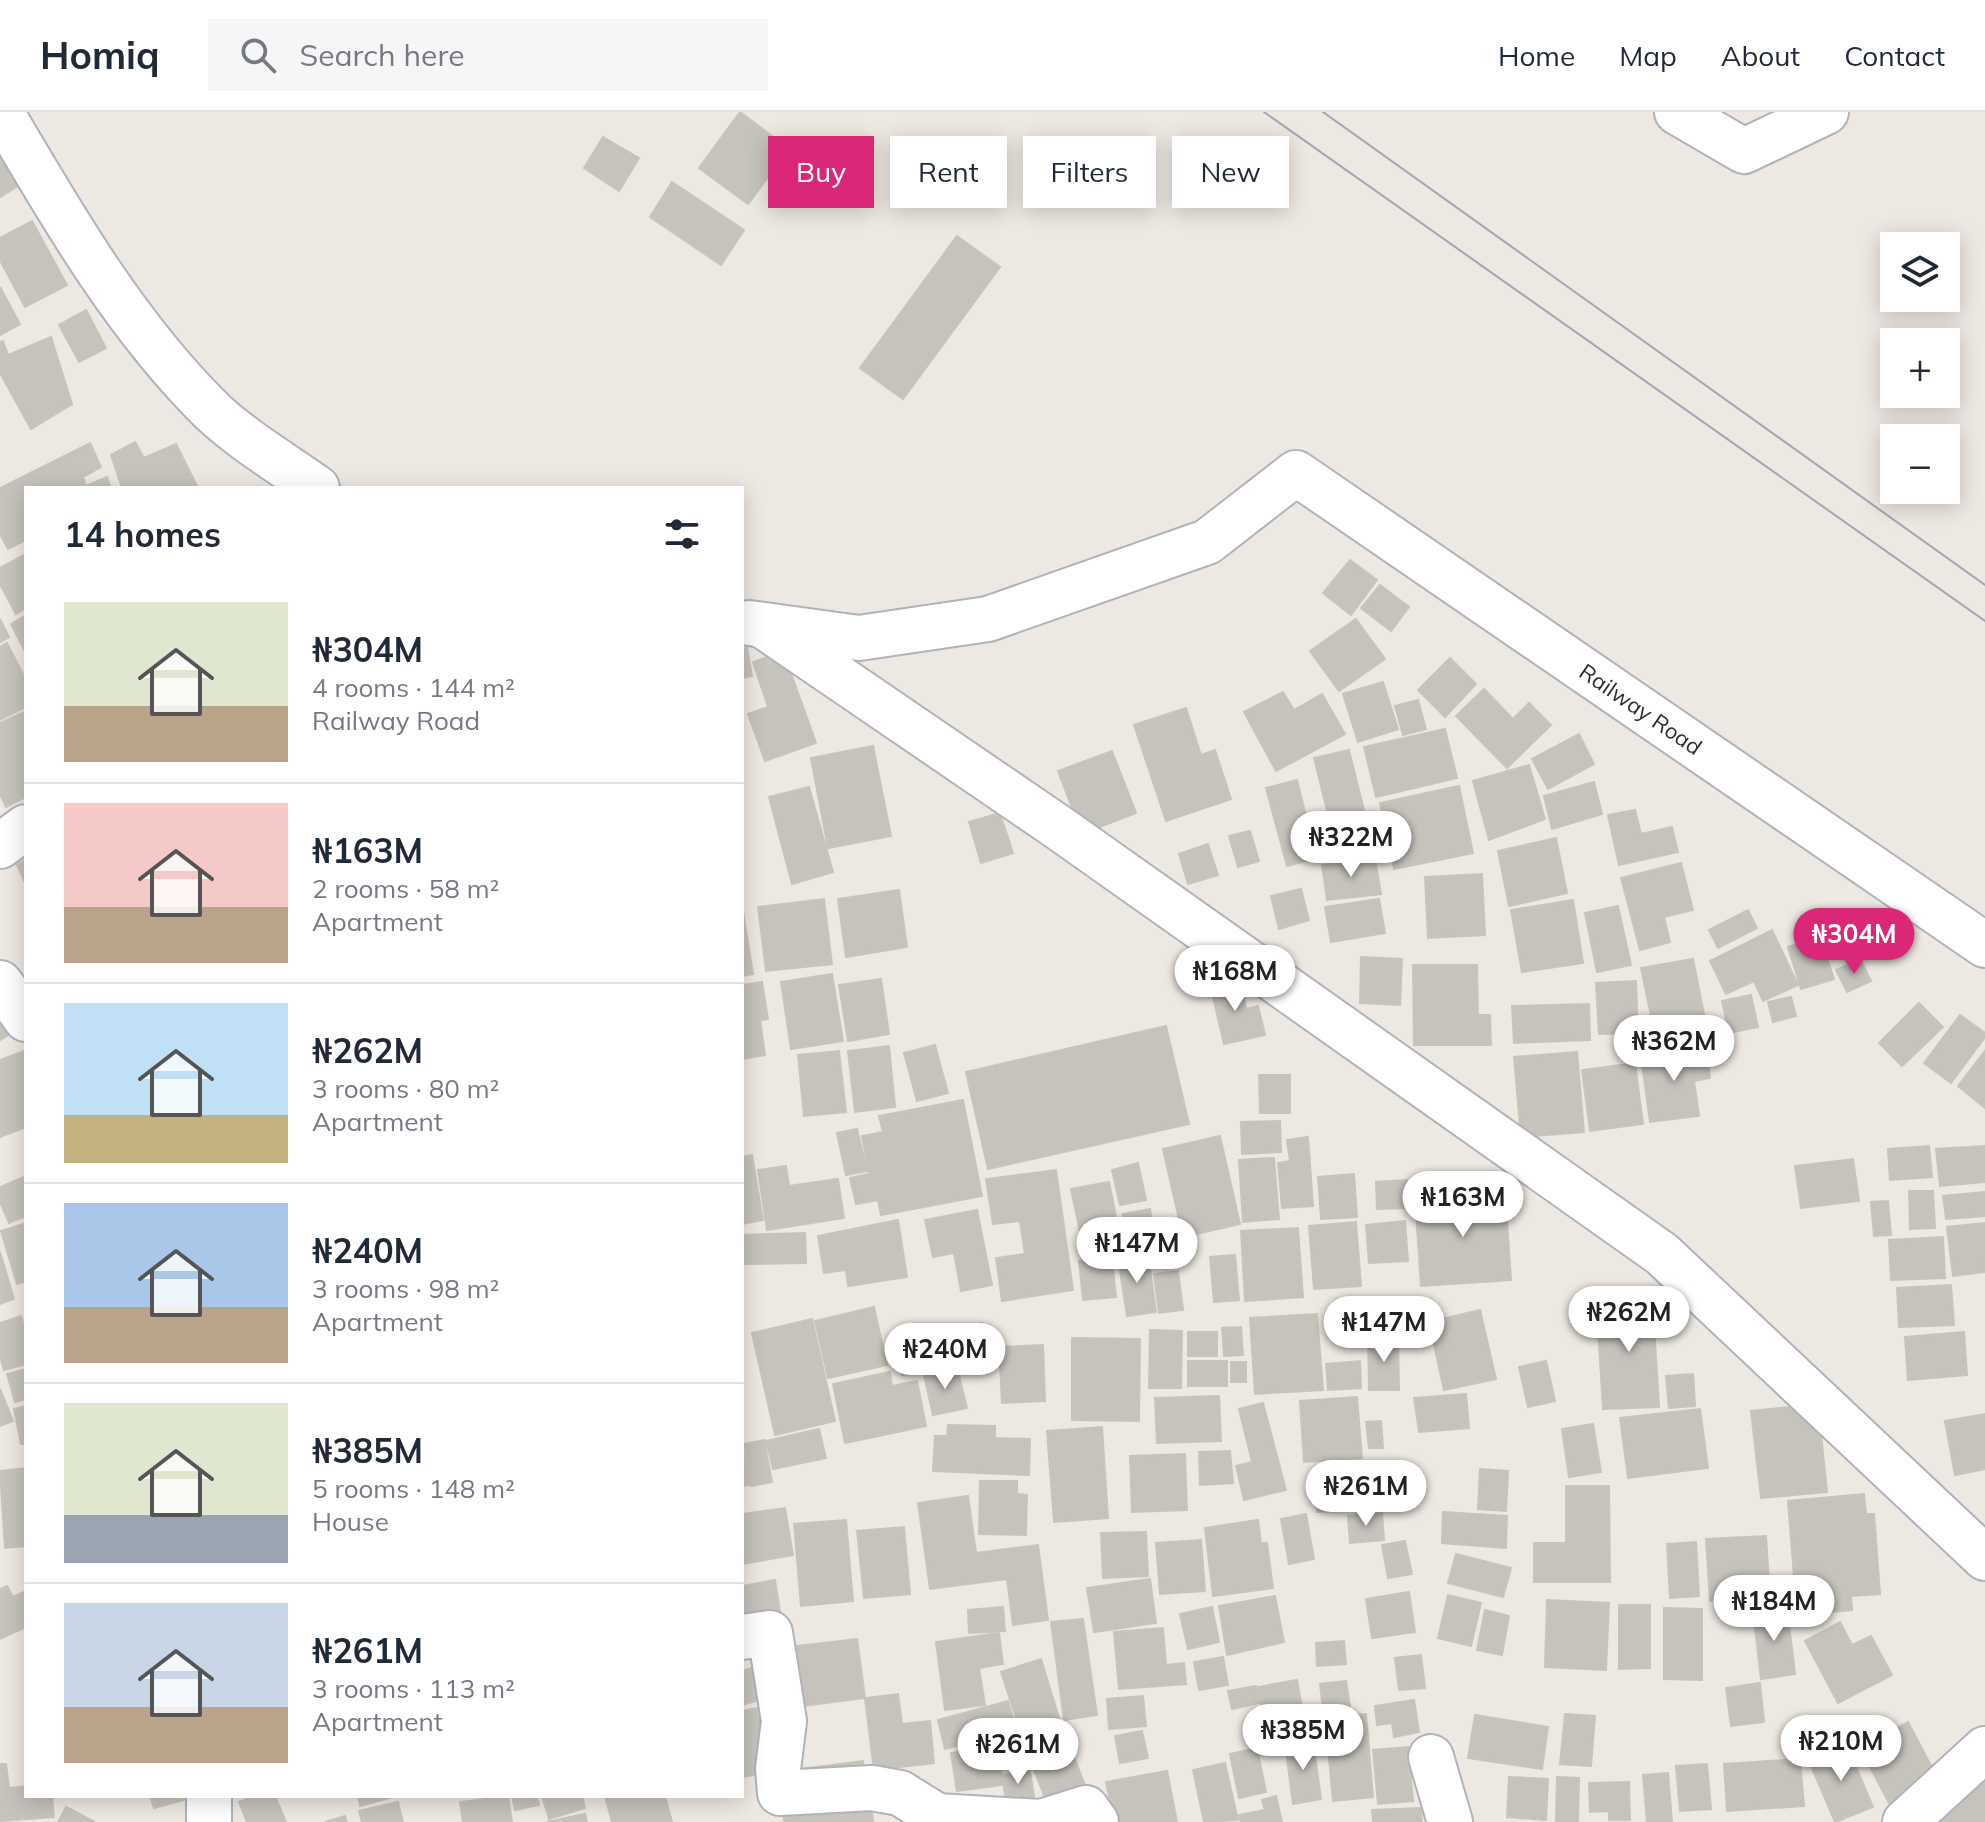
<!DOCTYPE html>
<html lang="en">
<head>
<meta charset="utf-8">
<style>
  body { margin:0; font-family:Mulish,sans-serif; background:#f6f6f7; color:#1f2937; height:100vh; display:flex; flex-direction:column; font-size:30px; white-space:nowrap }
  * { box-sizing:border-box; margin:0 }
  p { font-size:26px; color:#747a83 }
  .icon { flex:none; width:44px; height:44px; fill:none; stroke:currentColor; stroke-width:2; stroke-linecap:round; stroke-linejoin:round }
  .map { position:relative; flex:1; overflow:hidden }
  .panel { position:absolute; left:24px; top:374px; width:720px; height:1312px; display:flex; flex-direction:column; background:#fff; border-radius:0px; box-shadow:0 4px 20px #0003 }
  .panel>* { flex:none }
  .top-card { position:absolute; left:768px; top:24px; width:760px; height:72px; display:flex; gap:16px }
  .tools { position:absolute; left:1880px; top:120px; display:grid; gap:16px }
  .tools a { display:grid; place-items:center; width:80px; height:80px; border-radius:0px; background:#fff; box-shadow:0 4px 20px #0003; font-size:40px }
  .price { position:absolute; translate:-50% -68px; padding:0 18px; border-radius:28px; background:#fff; color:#222; font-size:26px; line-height:52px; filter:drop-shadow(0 2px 4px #0008) }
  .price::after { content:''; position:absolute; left:50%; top:48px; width:24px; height:18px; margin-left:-12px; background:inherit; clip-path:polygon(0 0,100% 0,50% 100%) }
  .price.active { background:#db2777; color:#fff }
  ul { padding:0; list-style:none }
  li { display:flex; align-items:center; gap:24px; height:200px; padding:0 40px }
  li+li { border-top:2px solid #e0e1e3 }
  li span { display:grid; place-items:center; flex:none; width:224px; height:160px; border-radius:0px; color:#555 }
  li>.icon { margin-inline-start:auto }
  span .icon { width:96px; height:96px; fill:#fffc; stroke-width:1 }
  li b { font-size:34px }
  h2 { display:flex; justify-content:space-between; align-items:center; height:96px; padding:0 40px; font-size:34px }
  .tag { padding:0 28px; border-radius:0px; background:#fff; box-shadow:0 4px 20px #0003; font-size:28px; line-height:72px }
  .tag.active { background:#db2777; color:#fff }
  header { display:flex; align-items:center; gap:48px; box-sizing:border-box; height:112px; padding:0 40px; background:#fff; border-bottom:2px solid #e0e1e3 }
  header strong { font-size:38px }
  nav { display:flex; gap:44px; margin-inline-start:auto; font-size:28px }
  .search { width:560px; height:72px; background:#f6f6f7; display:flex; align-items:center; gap:20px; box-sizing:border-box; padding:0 28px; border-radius:0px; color:#747a83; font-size:30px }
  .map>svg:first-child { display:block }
  .building { fill:#c6c2bc; stroke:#c9c4ba; stroke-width:2 }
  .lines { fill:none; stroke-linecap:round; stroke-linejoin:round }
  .minor-casing { stroke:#b1b2bc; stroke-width:48 }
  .tertiary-casing { stroke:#b1b2bc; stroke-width:48 }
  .minor { stroke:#fff; stroke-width:44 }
  .tertiary { stroke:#fff; stroke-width:44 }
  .tram { stroke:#a3a5b6; stroke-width:2 }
  .labels { text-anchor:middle; stroke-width:8; stroke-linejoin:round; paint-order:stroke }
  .street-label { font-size:22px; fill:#2d2d2d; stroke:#fff }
</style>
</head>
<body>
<header>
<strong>Homiq</strong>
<div class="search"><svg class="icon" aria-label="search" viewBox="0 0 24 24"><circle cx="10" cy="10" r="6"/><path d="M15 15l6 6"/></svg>Search here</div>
<nav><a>Home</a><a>Map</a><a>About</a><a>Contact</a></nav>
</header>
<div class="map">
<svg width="1985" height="1710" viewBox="0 0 1985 1710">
  <rect width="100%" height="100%" fill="#ede8e1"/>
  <path class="building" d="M740,0l49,37 -41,55 -49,-36z
    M603,25l36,21 -20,33 -35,-23z
    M0,32l23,39 -23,14z
    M672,70l72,48 -23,35 -71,-48z
    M32,109l35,64 -42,22 -25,-47v-22z
    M957,124l43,31 -97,132 -43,-31z
    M0,175l20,37 -20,11z
    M86,198l20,38 -27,14 -20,-37z
    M51,225l21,67 -41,25 -31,-56v-31l3,-1 5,14z
    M135,330l9,16 32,-14 22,44h-76l-11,-33z
    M90,331l11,24 -18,10 3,9 21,-9 4,11h-85v52l-18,9 -8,-15v-46z
    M26,442v54l-10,6 -16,-30v-16z
    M1350,448l27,20 -26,35 -28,-22z
    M1380,473l29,22 -18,24 -30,-23z
    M26,503v38l-15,-29z
    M0,507l9,18 -9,5z
    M1356,507l29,40 -46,32 -29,-40z
    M7,531l19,37v27l-26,13v-73z
    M747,536l5,28 -10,2v-29z
    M783,539l33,92 -51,18 -17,-47 20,-7 -15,-45z
    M1450,546l26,26 -31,33 -27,-27z
    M1383,570l15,47 -40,13 -15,-48z
    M1484,577l29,30 16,-16 22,22 -44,43 -51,-52z
    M1283,580l11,18 28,-16 23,40 -69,37 -32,-59z
    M1418,588l8,29 -23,6 -8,-29z
    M1186,596l15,47 14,-5 16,49 -65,22 -32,-96z
    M26,599v86l-20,10 -6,-13v-71z
    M1445,617l12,49 -81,19 -12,-50z
    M1579,622l15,30 -46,25 -16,-30z
    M873,634l18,90 -63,12 -17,-90z
    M1349,638l25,100 -35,9 -25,-101z
    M1112,639l24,62 -54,21 -24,-63z
    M1529,653l16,54 -56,21 -16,-59z
    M1297,668l10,40 16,-4 10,38 -46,12 -21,-78z
    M1594,670l8,32 -50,15 -8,-33z
    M1459,674l14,67 -79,16 -14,-66z
    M809,675l24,85 -41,12 -23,-87z
    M1635,698l6,24 31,-7 6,25 -59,13 -11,-50z
    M1000,701l13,40 -32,10 -12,-41z
    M1250,719l9,30 -21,6 -9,-31z
    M1556,726l11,55 -58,13 -11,-55z
    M1208,732l10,31 -30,9 -9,-30z
    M1375,746l6,36 -54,6 -5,-35z
    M26,747v26l-9,-20z
    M1681,751l12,47 -29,7 6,25 -30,8 -19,-72z
    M1482,762l3,61 -57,3 -3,-61z
    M1301,777l8,31 -30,9 -8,-33z
    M899,778l8,57 -61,10 -8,-58z
    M824,787l8,65 -66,7 -8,-64z
    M1379,787l6,34 -54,9 -6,-35z
    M1573,788l10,63 -61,9 -11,-62z
    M742,793l11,69 -11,2z
    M1618,794l13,59 -34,7 -12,-59z
    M1748,798l9,18 -39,20 -9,-18z
    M1772,818l26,55 -35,16 -9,-20 -28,13 -16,-33z
    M1820,825l14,42 -33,10 -13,-42z
    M1361,845l41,2 -2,46 -40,-2z
    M1693,847l13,65 -51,11 -14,-67z
    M1860,847l11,22 -24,11 -11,-22z
    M1413,853h64l1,50h12l1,30h-77z
    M832,862l11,67 -52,8 -10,-67z
    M1239,865l7,32 12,-3 7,29 -41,9 -14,-60z
    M881,867l8,55 -41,7 -9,-56z
    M1636,869l2,52 -39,1 -3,-51z
    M762,870l6,37 -8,1 5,35 -23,4v-74z
    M1751,883l7,32 -29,6 -7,-32z
    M1791,885l5,19 -23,6 -5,-20z
    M1919,891l24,24 -41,39 -23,-23z
    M1589,892l1,36 -76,3 -2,-37z
    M1960,903l25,18v4l-34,46 -27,-20z
    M0,904l10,18 -10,6z
    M1166,914l23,98 -201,45 -22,-97z
    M935,933l13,48 -31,8 -13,-48z
    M889,934l6,61 -40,5 -7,-61z
    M1706,936l4,30 -16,3 5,35 -49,6 -9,-65z
    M24,939l2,76 -26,10v-77z
    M839,939l7,61 -42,4 -6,-61z
    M1985,939v57l-27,-22z
    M1577,940l7,80 -63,5 -7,-80z
    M1635,951l8,61 -53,7 -8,-61z
    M1259,963h31v38h-30z
    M963,988l19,96 -101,19 -3,-15 -22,4 -6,-26 19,-4 -7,-38 21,-4 -4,-16z
    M1280,1009l1,31 -39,2 -1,-32z
    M857,1017l10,42 -21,4 -9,-42z
    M1220,1024l20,88 -57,13 -20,-88z
    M1308,1025l5,69 -31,2 -4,-45 12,-2 -3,-21z
    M1929,1034l3,31 -42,3 -2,-31z
    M1985,1034v36l-45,4 -4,-37z
    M752,1043l11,65 -21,4v-67z
    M1274,1046l5,61 -36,3 -4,-62z
    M1853,1047l6,42 -58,7 -6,-42z
    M1138,1051l8,37 -26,5 -8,-35z
    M786,1054l3,20 49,-7 6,39 -77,12 -9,-60z
    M1056,1058l17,120 -71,11 -6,-43 29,-4 -5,-33 -27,3 -7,-45z
    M1354,1062l3,43 -36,2 -3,-42z
    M26,1064v40l-17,7 -9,-21v-15z
    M1407,1068l1,28 -31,1 -1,-27z
    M1109,1070l12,60 -37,8 -13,-61z
    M1909,1079h24l2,37 -25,1z
    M1505,1080l6,88 -90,6 -6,-88z
    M1985,1080v24l-39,3 -3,-23z
    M1888,1089l3,34 -17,1 -3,-34z
    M1150,1097l5,29 -26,4 -6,-28z
    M977,1098l15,75 -31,6 -7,-38 -21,4 -8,-37z
    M898,1108l9,57 -59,9 -2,-16 -22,3 -6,-37z
    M1405,1109l3,40 -39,2 -3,-38z
    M1356,1110l5,64 -47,3 -5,-63z
    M26,1111v58l-9,3 -16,-53z
    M1984,1111l1,49 -32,4 -6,-49z
    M1298,1116l5,69 -58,4 -4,-70z
    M805,1121l1,30 -64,1v-29z
    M1943,1125l2,41 -54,2 -2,-40z
    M0,1140l14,47 -14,5z
    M1148,1142l8,58 -29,4 -9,-58z
    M1235,1143l4,45 -25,2 -4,-45z
    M1112,1147l4,38 -33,3 -4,-39z
    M1178,1159l5,39 -24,3 -5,-39z
    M1951,1173l3,40 -55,2 -2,-39z
    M1652,1181l7,114 -56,2 -5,-82 15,-1 -2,-31z
    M874,1195l13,58 -59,13 -13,-57z
    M1480,1198l16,69 -52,11 -15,-68z
    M1317,1202l6,76 -68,4 -5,-76z
    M21,1204l5,17v31l-22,6 -4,-14v-33z
    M812,1207l23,102 -60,14 -23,-102z
    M982,1211l7,36 -87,16 -7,-36z
    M1241,1215l2,28 -19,1 -2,-28z
    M1150,1218l32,1 -1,57h-32z
    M1188,1220h29v24h-29z
    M1964,1220l3,43 -59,5 -3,-43z
    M1368,1225h30l1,53h-30z
    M1072,1226l68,1 -1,82 -67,-1z
    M1043,1233l2,56 -43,2 -3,-56z
    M1188,1249h39v25h-39z
    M1360,1249l1,27 -33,2 -2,-26z
    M1546,1249l9,40 -27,6 -9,-40z
    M1231,1250h15v20h-15z
    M957,1255l10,41 -34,7 -9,-40z
    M26,1257v30l-11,3 -8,-28z
    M890,1260l2,14 25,-5 9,45 -81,17 -12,-59z
    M1693,1262l2,32 -26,2 -3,-32z
    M0,1277l13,32 -13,5z
    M1466,1282l3,34 -50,4 -5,-34z
    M1219,1284l2,45 -64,2 -2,-45z
    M1357,1285l5,61 -58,4 -4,-61z
    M1263,1291l23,87 -42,10 -8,-34 16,-4 -13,-53z
    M1818,1292l9,88 -66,6 -10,-87z
    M26,1294v38h-5l-7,-35z
    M1700,1297l8,59 -80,10 -8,-60z
    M1985,1302v55l-30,6 -10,-54z
    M1381,1309l2,27h-14l-3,-26z
    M1593,1312l8,48 -32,5 -7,-48z
    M948,1313l47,1v12l35,1 -1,36 -96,-4 2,-35h12z
    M1102,1315l6,91 -54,4 -7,-91z
    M819,1317l7,29 -53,11 -7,-28z
    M764,1328l8,42 -21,4 -7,-42z
    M742,1334l7,39 -7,1z
    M1230,1339l3,32 -33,2 -1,-33z
    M1185,1342l2,56 -55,2 -2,-56z
    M1377,1355l3,42 -63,3 -2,-40z
    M26,1356v78l-21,2 -5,-77z
    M1480,1357l28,2 -2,40 -28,-2z
    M980,1369h37v13l10,1 -1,40 -47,-1z
    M1566,1374h43l1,96h-76v-39h32z
    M1864,1382l2,20h8l6,80 -29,2 1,14 -55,5 -9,-114z
    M968,1384l8,57 62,-8 10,75 -35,5 -6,-46 -77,10 -12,-86z
    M785,1396l8,47 -51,9v-50z
    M1443,1400l64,4 -1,32 -64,-5z
    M1382,1401l2,27 -34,3 -2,-27z
    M1306,1402l8,45 -25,5 -8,-45z
    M846,1408l7,81 -52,5 -7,-82z
    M1258,1408l3,23h6l6,45 -60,8 -8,-68z
    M904,1415l6,67 -46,4 -7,-67z
    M1146,1420l2,44 -45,2 -2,-45z
    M1766,1424l4,62 -60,3 -4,-62z
    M1201,1428l4,51 -45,3 -4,-51z
    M1405,1429l7,33 -24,4 -6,-33z
    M1696,1430l3,54 -29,2 -3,-54z
    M1456,1442l55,14 -8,29 -55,-14z
    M1150,1467l6,44 -62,9 -7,-44z
    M775,1468l6,38 -39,7v-39z
    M7,1474l6,11 13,-6v36l-26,12v-50z
    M1409,1480l6,40 -43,6 -6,-39z
    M1448,1483l33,8 -10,43 -33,-8z
    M1275,1484l9,46 -57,13 -8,-49z
    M1547,1488l62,3 -3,67 -61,-3z
    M1619,1493h31v63l-31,1z
    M1003,1495l2,24 -36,2 -1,-23z
    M1212,1495l7,35 -31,7 -8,-35z
    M1787,1495l8,67 -34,5 -8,-68z
    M1664,1496l38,1v71l-38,-1z
    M1485,1498l24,6 -7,39 -25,-5z
    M1083,1507l14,96 -33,5 -13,-98z
    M1840,1510l12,23 19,-9 21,39 -54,28 -33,-62z
    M1163,1516l3,37 18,-2 2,21 -67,5 -5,-57z
    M999,1521l4,31 -24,4 6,37 -40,5 -9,-68z
    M857,1527l8,59 -69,9 -7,-60z
    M1344,1529l2,23 -29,2 -1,-23z
    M1421,1543l4,33 -26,2 -4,-32z
    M1223,1545l5,28 -29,5 -5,-28z
    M1041,1547l19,62 -39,12 -20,-61z
    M755,1555l8,32 -21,6v-34z
    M1297,1568l7,39 -39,7 -7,-39z
    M1346,1569l4,25 -27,3 -3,-25z
    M1760,1571l4,39 -33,4 -5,-38z
    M1256,1574l3,17 -27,6 -4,-18z
    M898,1582l4,30 28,-3 4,42 -60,7 -9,-72z
    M1143,1584l3,30 -37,3 -2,-30z
    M1414,1588l5,32 -25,5 -2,-14 -15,2 -2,-19z
    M1008,1589l8,28 -71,20 -7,-29z
    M757,1596l1,11 10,-2 1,55 -27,5v-66z
    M1344,1598l2,18 -19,2 -3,-17z
    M1366,1602l7,83 -40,4 -6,-64 25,-3 -1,-19z
    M1565,1602l30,2 -4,50 -31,-2z
    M1475,1603l73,12 -6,42 -74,-11z
    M1908,1610l30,57 -48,26 -30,-57z
    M1062,1614l24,62 -39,15 -24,-62z
    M1142,1619l6,27 -28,5 -5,-27z
    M1313,1628l8,59 -28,5 -8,-61z
    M1846,1631l27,64 -38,15 -27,-63z
    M998,1634l5,39 -46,6 -6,-38z
    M1408,1635l5,54 -35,3 -5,-54z
    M1257,1636l9,44 -27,6 -9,-44z
    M1800,1647l4,47 -77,5 -3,-47z
    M863,1649l2,16 -64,7 -2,-15z
    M1225,1651l13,57 -34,2 -11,-52z
    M0,1652h6l3,24 17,-2v10h26l2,21 -54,4z
    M1707,1652l4,45 -31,2 -4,-45z
    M1030,1659l4,26 -28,4 -4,-26z
    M1167,1659l10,51h-63l-8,-40z
    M1668,1661l4,49h-25l-4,-47z
    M1509,1665l39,2 -2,41 -39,-3z
    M1557,1665l22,1 -1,44h-22z
    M1985,1667v43h-63z
    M1629,1670l1,38h-21v-9l-19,1 -1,-29z
    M150,1684h45v1l-41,11z
    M253,1684h22l11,26h-39l-8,-20z
    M358,1684h38l-36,10z
    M508,1684l4,26h-49l-3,-20z
    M512,1684h25l2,9 -24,5z
    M542,1684h40l3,12 -36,11z
    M605,1684h60l7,26h-60z
    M1276,1684l6,26h-41l-2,-7 26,-5 -3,-10z
    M871,1689l2,21h-89l-1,-14z
    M398,1690l5,20h-41l-3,-11z
    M66,1695l29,15h-37z
    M1421,1696l1,14h-49l-1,-12z
    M585,1702l2,8h-40z
    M345,1704l2,6h-22z"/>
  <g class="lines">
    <defs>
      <g id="minor">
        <path d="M1,0c61,104 125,215 212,300 30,28 70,52 104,76"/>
        <path d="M1677,0l67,39 82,-39"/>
        <path id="s1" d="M749,511l110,15 129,-19 219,-77 89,-69 689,472"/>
        <path d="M0,734l26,-19"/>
        <path d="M0,871l26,36"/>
        <path d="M742,1525l28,-4 14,88 -6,48 2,24 92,-5 28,5 37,23 104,6 45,-14 10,14"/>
        <path d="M1431,1645l19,65"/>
        <path d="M209,1710v-26"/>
        <path d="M1905,1710l80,-73"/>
      </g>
      <path id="tertiary" d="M762,513l293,200 607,429 323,304"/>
    </defs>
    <use href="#minor" class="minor-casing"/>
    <use href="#tertiary" class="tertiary-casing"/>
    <use href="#minor" class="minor"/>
    <use href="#tertiary" class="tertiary"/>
    <path class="tram" d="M1264,0l721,509
      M1323,0l662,473"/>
  </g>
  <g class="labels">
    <g class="street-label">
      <text dy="8" stroke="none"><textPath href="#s1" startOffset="1004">Railway Road</textPath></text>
    </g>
  </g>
</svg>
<div class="tools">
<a><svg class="icon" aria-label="layers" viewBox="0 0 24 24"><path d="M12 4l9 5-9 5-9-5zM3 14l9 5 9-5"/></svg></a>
<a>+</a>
<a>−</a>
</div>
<b class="price" style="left:1351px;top:767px">₦322M</b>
<b class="price active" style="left:1854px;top:864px">₦304M</b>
<b class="price" style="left:1235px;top:901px">₦168M</b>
<b class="price" style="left:1674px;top:971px">₦362M</b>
<b class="price" style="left:1463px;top:1127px">₦163M</b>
<b class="price" style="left:1137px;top:1173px">₦147M</b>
<b class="price" style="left:1629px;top:1242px">₦262M</b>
<b class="price" style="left:1384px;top:1252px">₦147M</b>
<b class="price" style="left:945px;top:1279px">₦240M</b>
<b class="price" style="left:1366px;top:1416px">₦261M</b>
<b class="price" style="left:1774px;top:1531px">₦184M</b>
<b class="price" style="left:1303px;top:1660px">₦385M</b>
<b class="price" style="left:1841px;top:1671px">₦210M</b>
<b class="price" style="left:1018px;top:1674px">₦261M</b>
<div class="top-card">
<a class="tag active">Buy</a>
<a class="tag">Rent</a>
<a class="tag">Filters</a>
<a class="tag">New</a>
</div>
<section class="panel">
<h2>14 homes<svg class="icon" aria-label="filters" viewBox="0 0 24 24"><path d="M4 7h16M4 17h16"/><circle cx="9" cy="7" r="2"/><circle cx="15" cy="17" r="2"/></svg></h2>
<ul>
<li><span style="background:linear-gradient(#dfe7d0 65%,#b9a48a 0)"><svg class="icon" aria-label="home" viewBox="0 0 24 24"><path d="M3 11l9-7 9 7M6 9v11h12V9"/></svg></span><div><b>₦304M</b><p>4 rooms · 144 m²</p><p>Railway Road</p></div></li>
<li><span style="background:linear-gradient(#f6c9c9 65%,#b9a48a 0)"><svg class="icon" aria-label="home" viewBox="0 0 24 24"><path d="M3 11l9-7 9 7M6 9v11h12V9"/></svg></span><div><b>₦163M</b><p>2 rooms · 58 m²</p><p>Apartment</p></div></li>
<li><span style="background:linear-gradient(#bfe0f5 70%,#c2b280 0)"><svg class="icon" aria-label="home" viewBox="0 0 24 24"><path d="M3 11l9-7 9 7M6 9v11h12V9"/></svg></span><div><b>₦262M</b><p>3 rooms · 80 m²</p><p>Apartment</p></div></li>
<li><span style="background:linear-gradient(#a9c7e8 65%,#b9a48a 0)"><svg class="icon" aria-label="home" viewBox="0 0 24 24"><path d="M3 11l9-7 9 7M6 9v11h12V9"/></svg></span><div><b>₦240M</b><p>3 rooms · 98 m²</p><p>Apartment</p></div></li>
<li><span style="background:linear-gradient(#dfe7d0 70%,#9aa5b1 0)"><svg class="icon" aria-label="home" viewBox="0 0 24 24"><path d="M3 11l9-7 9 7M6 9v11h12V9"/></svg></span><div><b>₦385M</b><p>5 rooms · 148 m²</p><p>House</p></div></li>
<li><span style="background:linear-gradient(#c9d6e8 65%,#b9a48a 0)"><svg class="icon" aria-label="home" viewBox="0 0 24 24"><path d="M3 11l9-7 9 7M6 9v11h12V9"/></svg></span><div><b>₦261M</b><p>3 rooms · 113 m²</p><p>Apartment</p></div></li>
</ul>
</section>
</div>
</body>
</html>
